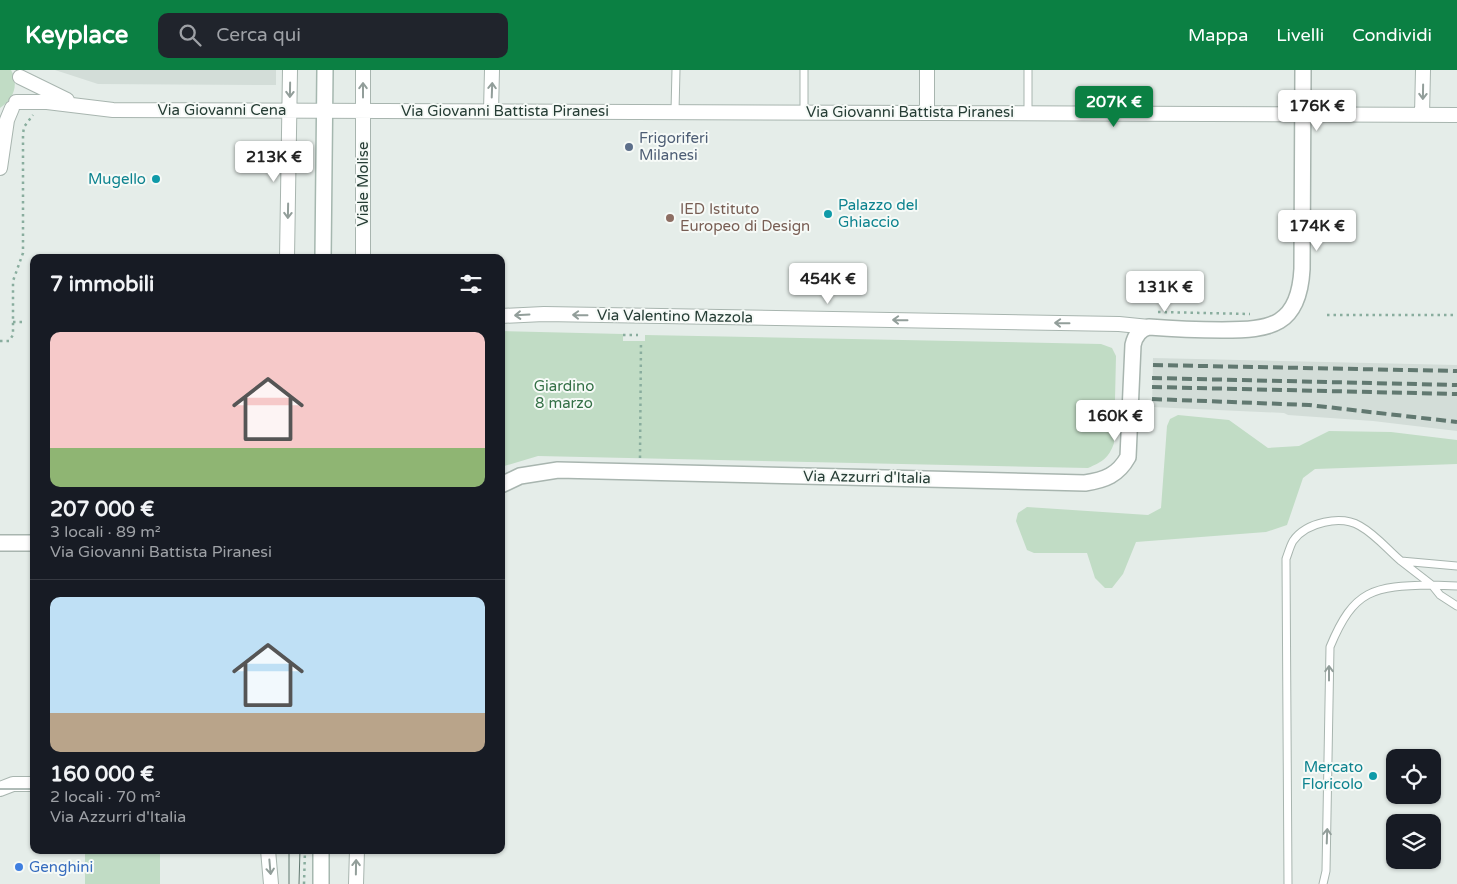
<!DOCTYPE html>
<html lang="it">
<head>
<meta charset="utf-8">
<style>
  body { margin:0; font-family:"Varela Round",sans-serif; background:#20242c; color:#f1f3f6; height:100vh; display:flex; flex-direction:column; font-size:19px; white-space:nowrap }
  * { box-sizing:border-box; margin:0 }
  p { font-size:16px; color:#9ea1a6 }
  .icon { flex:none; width:28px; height:28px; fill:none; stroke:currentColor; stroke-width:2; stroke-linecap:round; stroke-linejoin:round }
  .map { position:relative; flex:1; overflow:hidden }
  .details { position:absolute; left:30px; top:184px; width:475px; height:600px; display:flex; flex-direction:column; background:#171b24; border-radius:10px; box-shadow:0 1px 4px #0004 }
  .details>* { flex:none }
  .tools { position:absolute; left:1386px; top:679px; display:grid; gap:10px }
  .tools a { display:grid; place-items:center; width:55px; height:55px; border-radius:10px; background:#171b24; box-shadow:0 1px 4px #0004; font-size:25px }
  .price { position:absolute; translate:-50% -42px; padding:0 11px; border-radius:5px; background:#fff; color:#222; font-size:16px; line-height:32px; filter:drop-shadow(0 1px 2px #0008) }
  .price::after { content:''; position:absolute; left:50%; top:30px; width:15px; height:11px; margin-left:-8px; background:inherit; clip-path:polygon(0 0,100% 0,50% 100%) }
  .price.on { background:#0b8043; color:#fff }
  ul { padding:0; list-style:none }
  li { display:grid; align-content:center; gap:10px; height:265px; padding:0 20px }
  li+li { border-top:1px solid #363941 }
  li span { display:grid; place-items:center; height:155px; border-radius:10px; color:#555 }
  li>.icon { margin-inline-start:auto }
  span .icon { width:90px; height:90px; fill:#fffc; stroke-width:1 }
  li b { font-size:21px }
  h2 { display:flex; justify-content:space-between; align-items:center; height:60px; padding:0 20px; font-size:21px }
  header { display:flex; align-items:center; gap:30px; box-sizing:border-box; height:70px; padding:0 25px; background:#0b8043; color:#fff }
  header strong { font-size:24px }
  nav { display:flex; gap:28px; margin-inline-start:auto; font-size:18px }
  .search { width:350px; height:45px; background:#20242c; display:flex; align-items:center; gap:12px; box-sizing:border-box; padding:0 18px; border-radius:10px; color:#9ea1a6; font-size:19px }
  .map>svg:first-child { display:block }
  .built { fill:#d3ddd8 }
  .green { fill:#c1dcc5 }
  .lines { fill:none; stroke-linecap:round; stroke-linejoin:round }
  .service-casing { stroke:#a8b5af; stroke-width:9 }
  .minor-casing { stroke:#a8b5af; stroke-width:16 }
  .tertiary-casing { stroke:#a8b5af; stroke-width:18 }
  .secondary-casing { stroke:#a5b7af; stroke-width:18 }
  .path { stroke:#89ad9e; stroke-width:2.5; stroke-dasharray:2.5 4; stroke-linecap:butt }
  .service { stroke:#fff; stroke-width:7 }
  .minor { stroke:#fff; stroke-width:14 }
  .tertiary { stroke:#fff; stroke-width:15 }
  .secondary { stroke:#fff; stroke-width:15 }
  .tram { stroke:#617870; stroke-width:1 }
  .rail { stroke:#617870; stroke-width:4; stroke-dasharray:10 5; stroke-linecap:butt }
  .oneway { stroke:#929e9a }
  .service-dot { fill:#5c6f8a; stroke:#f6faf7; stroke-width:2 }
  .culture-dot { fill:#0f9aa8; stroke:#f6faf7; stroke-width:2 }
  .education-dot { fill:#8d6e63; stroke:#f6faf7; stroke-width:2 }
  .shop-dot { fill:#3f7fe0; stroke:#f6faf7; stroke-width:2 }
  .labels { text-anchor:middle; stroke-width:4; stroke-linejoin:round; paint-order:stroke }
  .street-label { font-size:15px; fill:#263d35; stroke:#f6faf7 }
  .service-label { font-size:15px; fill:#4e5e75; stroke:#f6faf7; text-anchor:start }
  .culture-label { font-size:15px; fill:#0d838f; stroke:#f6faf7; text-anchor:end }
  .education-label { font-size:15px; fill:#785e54; stroke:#f6faf7; text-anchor:start }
  .park-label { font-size:15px; fill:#347046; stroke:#f6faf7 }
  .shop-label { font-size:15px; fill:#366cbe; stroke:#f6faf7; text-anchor:start }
</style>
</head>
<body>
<header>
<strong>Keyplace</strong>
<div class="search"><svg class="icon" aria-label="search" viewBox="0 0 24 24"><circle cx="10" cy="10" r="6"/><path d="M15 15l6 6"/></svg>Cerca qui</div>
<nav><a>Mappa</a><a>Livelli</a><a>Condividi</a></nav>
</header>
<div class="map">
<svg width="1457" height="814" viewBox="0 0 1457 814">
  <rect width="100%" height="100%" fill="#e5ede9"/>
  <path class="built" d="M55,0h221v15l-178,-1z
    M1153,288l304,7v66l-84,-10 -85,-6 -4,-2 -132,-6z"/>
  <path class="green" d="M0,0h11c8,15 3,29 -11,38z
    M501,261l122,3v7h22v-6l456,9 11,4 4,8 -2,87c-5,15 -12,19 -26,25l-550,-12 -37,11z
    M1178,345l51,5 39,28 31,-2 30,-15 62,1 66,8v24l-142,5 -12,9 -16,47 -21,7 -130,10 -13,32 -11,14h-7l-10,-10 -8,-25h-53l-7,-3 -11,-29 2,-8 9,-6 121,8 13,-7 6,-82 3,-7z
    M85,783l75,1v30h-75z"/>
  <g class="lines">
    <defs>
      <path id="service" d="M675,41l1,-41
        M804,42v-42
        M1028,43v-43
        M1457,496l-56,-5 31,24 25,1
        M1288,814l-2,-325c2,-5 4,-13 7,-18 13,-19 48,-26 67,-15 16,9 28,24 41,35
        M1323,814l3,-13 4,-224c24,-58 43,-61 102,-62l8,10 17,11"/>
      <path id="minor" d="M20,7l47,23
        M16,32h31l66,8 1344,5
        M491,41l1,-41
        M927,42v-42
        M1422,45l1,-45
        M0,98l7,-48 5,-12
        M287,188l3,-188
        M363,188v-188
        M501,246l43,-2 575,10 30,3
        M0,719l13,-5h21
        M268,780l3,34
        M356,814l1,-34"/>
      <path id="tertiary" d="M501,415l19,-9 38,-6 527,13c20,-3 33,-8 43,-26l5,-112c2,-9 7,-16 16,-18 25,2 49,3 73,3 49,0 77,-4 80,-61l1,-199
        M0,473h34"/>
      <path id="secondary" d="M323,188l2,-188
        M321,814v-34"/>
    </defs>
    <use href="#service" class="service-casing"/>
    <use href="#minor" class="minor-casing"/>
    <use href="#tertiary" class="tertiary-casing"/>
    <use href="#secondary" class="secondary-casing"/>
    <path class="path" d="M1158,242l92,2
      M1327,245h130
      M13,252h10
      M623,265h15
      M0,271h9l4,-6v-54l10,-28v-119l1,-7 9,-12
      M640,388l1,-117
      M304,814l1,-34"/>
    <use href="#service" class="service"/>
    <use href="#minor" class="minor"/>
    <use href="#tertiary" class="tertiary"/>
    <use href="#secondary" class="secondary"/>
    <path class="tram" d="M0,719h34
      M289,814v-34
      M299,814l1,-34"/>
    <path class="rail" d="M1153,295l304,6
      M1152,308l305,7
      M1152,317l305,7
      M1152,329l157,6 148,17"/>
  </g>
  <defs><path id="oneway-shaft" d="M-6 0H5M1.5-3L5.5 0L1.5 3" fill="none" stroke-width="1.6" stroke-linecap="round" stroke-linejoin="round" transform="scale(1.25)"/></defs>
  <g class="oneway">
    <use href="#oneway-shaft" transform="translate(290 20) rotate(91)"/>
    <use href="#oneway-shaft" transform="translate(363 20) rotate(-90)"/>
    <use href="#oneway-shaft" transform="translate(492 20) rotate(-88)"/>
    <use href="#oneway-shaft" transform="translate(1423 22) rotate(91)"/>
    <use href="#oneway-shaft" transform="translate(288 141) rotate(91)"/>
    <use href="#oneway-shaft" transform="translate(522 245) rotate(177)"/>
    <use href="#oneway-shaft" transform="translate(580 245) rotate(-179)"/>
    <use href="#oneway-shaft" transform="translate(900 250) rotate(-179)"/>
    <use href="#oneway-shaft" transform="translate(1062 253) rotate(-179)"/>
    <use href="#oneway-shaft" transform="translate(1329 603) rotate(-90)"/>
    <use href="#oneway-shaft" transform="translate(1327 766) rotate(-88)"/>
    <use href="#oneway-shaft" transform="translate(270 797) rotate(85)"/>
    <use href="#oneway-shaft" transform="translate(356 797) rotate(-89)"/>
  </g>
  <circle class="service-dot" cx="629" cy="77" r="5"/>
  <g class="culture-dot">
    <circle cx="156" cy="109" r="5"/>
    <circle cx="828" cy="144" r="5"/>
    <circle cx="1373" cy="706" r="5"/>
  </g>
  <circle class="education-dot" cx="670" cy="148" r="5"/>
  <circle class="shop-dot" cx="19" cy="797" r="5"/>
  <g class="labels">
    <g class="street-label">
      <text x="222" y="45">Via Giovanni Cena</text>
      <text x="505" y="46">Via Giovanni Battista Piranesi</text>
      <text x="910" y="47">Via Giovanni Battista Piranesi</text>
      <text transform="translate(363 114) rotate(-90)" y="5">Viale Molise</text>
      <text transform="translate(675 246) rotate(1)" y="5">Via Valentino Mazzola</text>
      <text transform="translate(867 407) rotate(1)" y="5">Via Azzurri d'Italia</text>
    </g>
    <g class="service-label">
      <text x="639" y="73">Frigoriferi<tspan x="639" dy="17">Milanesi</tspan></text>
    </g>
    <g class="culture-label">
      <text x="146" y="114">Mugello</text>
      <text x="838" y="140" text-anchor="start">Palazzo del<tspan x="838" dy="17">Ghiaccio</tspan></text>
      <text x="1363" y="702">Mercato<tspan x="1363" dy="17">Floricolo</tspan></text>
    </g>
    <g class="education-label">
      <text x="680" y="144">IED Istituto<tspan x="680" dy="17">Europeo di Design</tspan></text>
    </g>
    <g class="park-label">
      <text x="564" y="321">Giardino<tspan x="564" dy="17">8 marzo</tspan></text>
    </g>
    <g class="shop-label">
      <text x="29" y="802">Genghini</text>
    </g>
  </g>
</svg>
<div class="tools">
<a><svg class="icon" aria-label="locate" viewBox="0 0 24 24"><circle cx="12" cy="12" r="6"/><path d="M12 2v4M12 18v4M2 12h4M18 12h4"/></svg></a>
<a><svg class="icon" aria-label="layers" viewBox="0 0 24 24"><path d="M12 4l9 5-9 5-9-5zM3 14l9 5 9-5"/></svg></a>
</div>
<b class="price on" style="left:1114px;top:58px">207K €</b>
<b class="price" style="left:1317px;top:62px">176K €</b>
<b class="price" style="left:274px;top:113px">213K €</b>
<b class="price" style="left:1317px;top:182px">174K €</b>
<b class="price" style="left:828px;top:235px">454K €</b>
<b class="price" style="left:1165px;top:243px">131K €</b>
<b class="price" style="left:1115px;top:372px">160K €</b>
<section class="details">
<h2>7 immobili<svg class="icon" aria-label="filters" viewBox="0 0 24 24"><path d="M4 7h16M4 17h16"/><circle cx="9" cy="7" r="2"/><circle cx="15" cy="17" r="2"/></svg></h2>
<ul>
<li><span style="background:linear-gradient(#f6c9c9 75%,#8fb573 0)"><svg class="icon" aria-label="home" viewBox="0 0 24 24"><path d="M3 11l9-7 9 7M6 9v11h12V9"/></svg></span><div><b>207 000 €</b><p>3 locali · 89 m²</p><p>Via Giovanni Battista Piranesi</p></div></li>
<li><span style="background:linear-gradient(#bfe0f5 75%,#b9a48a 0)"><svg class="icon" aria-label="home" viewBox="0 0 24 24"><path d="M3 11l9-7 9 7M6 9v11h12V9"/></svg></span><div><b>160 000 €</b><p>2 locali · 70 m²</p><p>Via Azzurri d'Italia</p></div></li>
</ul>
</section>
</div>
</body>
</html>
